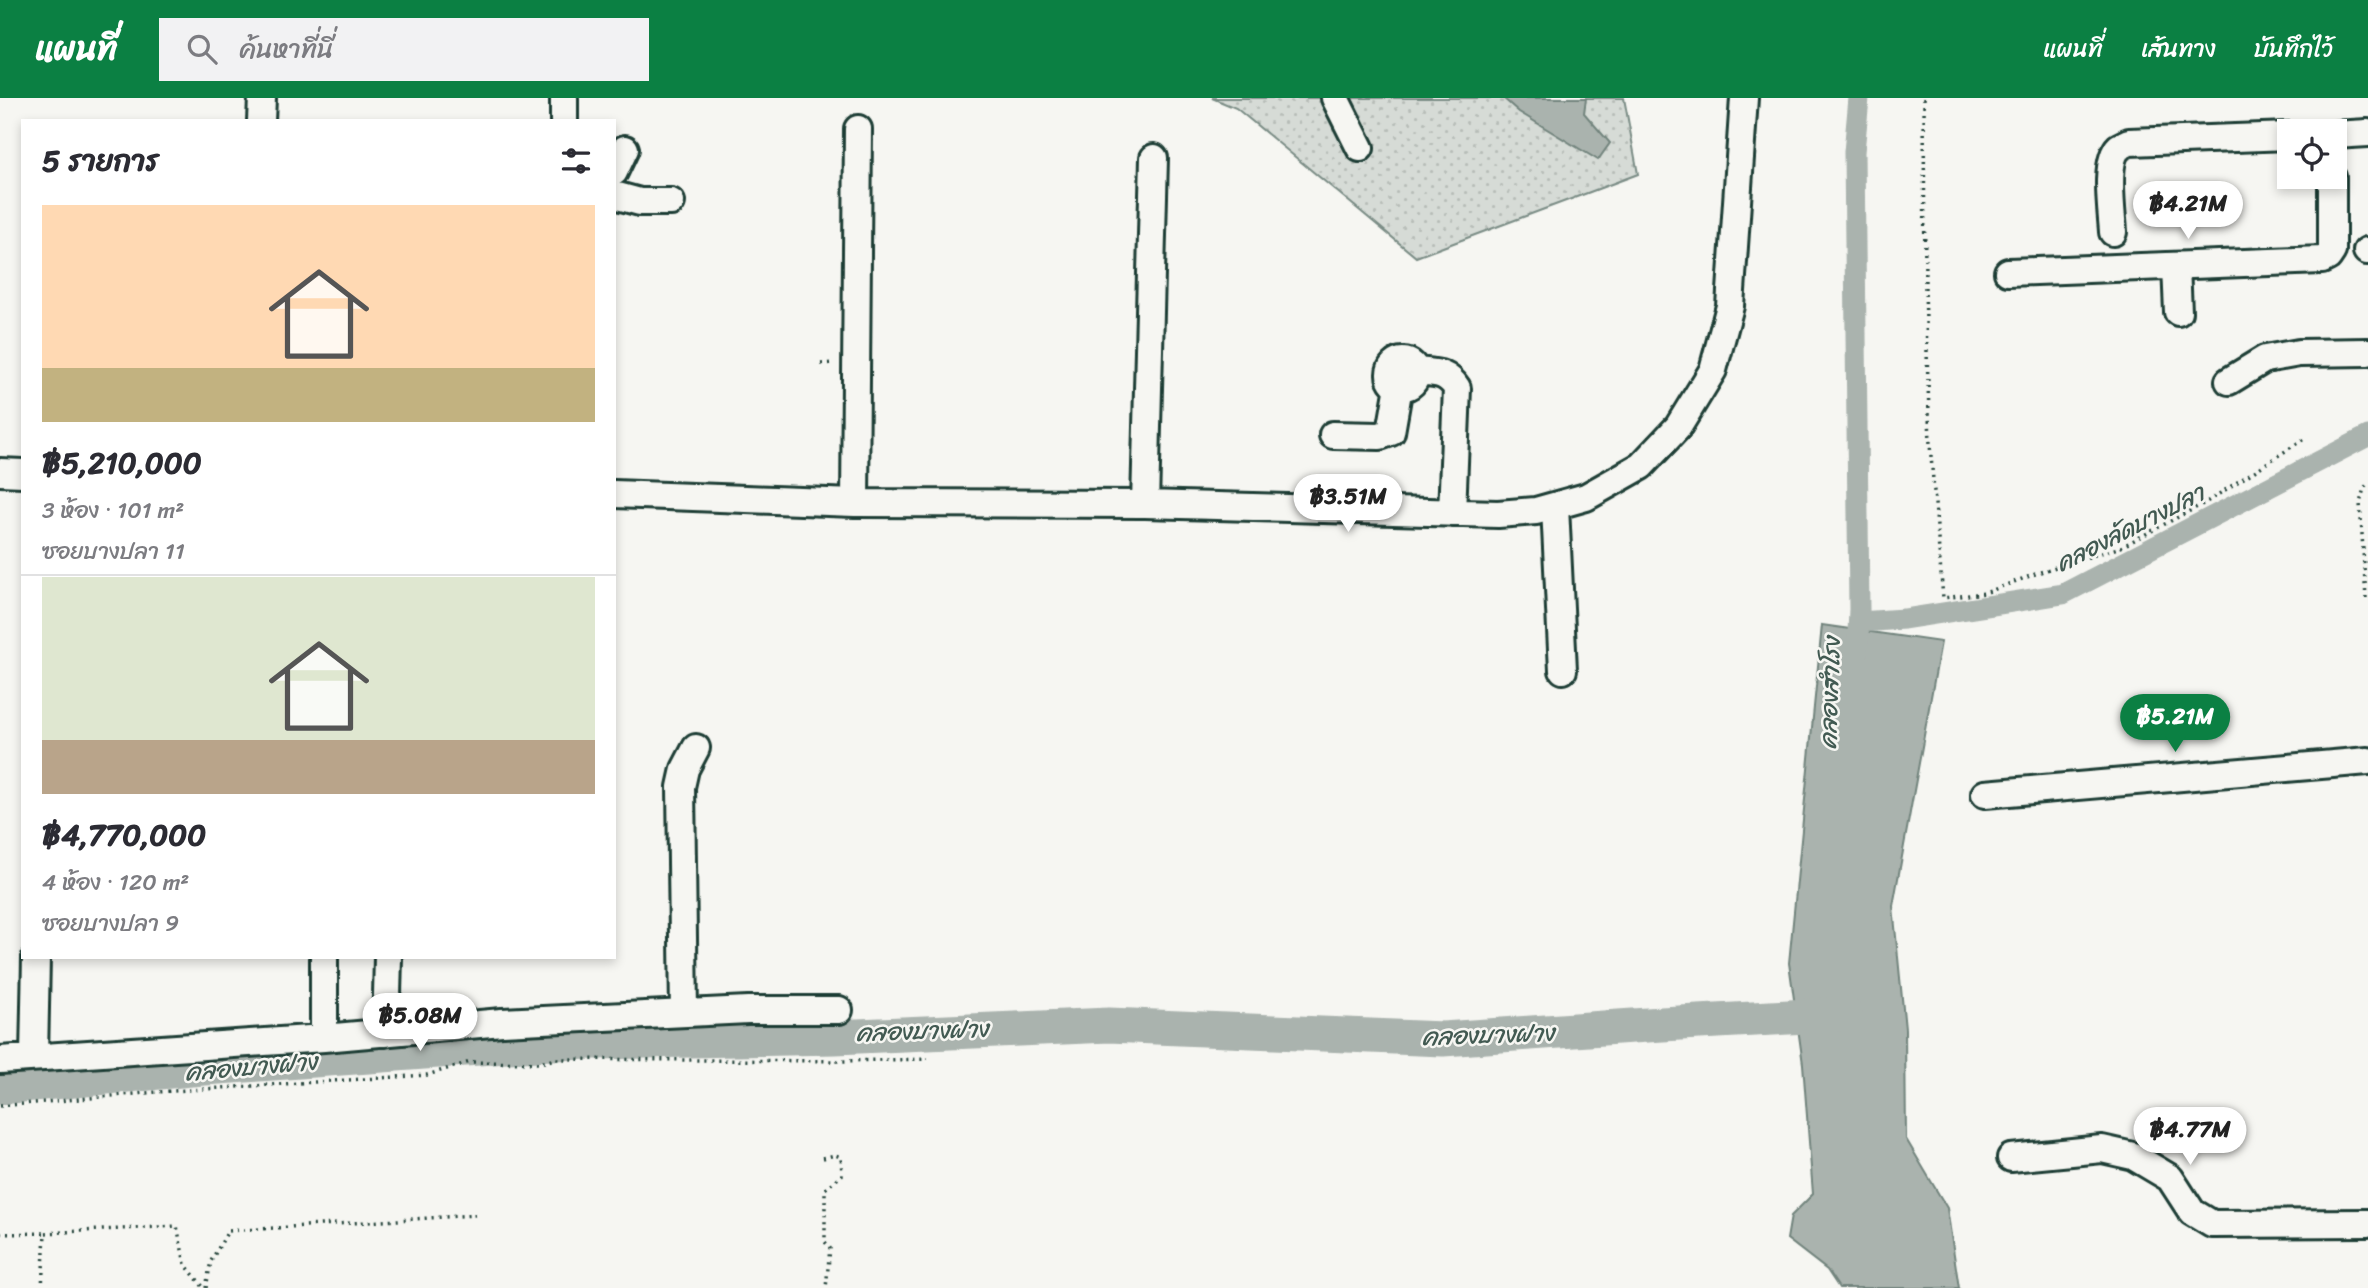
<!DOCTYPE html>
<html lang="th">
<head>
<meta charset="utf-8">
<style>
  body { margin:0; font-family:Sriracha,"Playpen Sans Thai",sans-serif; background:#f2f2f3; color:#2b2b33; height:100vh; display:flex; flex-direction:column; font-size:26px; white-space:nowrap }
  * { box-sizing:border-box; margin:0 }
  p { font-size:23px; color:#7c7c81 }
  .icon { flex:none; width:38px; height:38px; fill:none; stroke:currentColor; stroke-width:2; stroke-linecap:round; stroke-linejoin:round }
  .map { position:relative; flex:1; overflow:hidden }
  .side { position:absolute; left:21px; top:21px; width:595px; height:840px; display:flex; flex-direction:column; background:#fff; border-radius:0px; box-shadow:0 4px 10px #0003 }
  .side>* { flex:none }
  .fabs { position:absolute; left:2277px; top:21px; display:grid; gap:14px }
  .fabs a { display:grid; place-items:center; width:70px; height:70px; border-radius:0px; background:#fff; box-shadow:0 4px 10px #0003; font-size:35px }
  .price { position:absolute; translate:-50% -60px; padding:0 16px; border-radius:24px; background:#fff; color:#222; font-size:23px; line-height:46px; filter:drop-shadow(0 2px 4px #0008) }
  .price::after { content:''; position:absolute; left:50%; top:42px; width:21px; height:16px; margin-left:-10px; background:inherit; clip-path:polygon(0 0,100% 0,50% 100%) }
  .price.on { background:#0b8043; color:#fff }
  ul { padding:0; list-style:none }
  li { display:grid; align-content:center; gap:14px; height:371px; padding:0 21px }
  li+li { border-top:2px solid #e1e1e2 }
  li span { display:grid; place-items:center; height:217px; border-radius:0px; color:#555 }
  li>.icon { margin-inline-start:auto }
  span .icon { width:126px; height:126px; fill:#fffc; stroke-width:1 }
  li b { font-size:30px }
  h2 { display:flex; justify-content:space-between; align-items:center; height:84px; padding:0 21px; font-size:30px }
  header { display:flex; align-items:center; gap:42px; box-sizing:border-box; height:98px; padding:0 35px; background:#0b8043; color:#fff }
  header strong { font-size:33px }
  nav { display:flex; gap:38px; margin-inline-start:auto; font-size:24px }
  .search { width:490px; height:63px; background:#f2f2f3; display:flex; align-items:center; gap:18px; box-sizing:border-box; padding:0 24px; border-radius:0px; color:#7c7c81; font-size:26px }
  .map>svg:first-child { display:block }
  .grass { fill:url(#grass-dots); stroke:#7a8c85; stroke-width:2 }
  .water { fill:#aab3ae; stroke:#72847d; stroke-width:2 }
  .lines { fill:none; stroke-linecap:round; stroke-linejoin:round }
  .canal { stroke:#aab3ae; stroke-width:21 }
  .river { stroke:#aab3ae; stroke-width:35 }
  .minor-casing { stroke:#1f3d34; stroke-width:32 }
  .path { stroke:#1f3d34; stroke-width:3.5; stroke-dasharray:2 5; stroke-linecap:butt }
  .minor { stroke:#f6f6f2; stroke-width:26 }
  .labels { text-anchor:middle; stroke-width:5; stroke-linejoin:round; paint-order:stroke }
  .water-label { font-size:24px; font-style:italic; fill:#425a52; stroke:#f6f6f2 }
</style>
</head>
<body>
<header>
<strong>แผนที่</strong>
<div class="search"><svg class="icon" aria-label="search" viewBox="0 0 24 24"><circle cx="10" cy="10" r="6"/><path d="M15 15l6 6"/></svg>ค้นหาที่นี่</div>
<nav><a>แผนที่</a><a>เส้นทาง</a><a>บันทึกไว้</a></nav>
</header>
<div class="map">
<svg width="2368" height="1190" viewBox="0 0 2368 1190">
  <defs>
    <pattern id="grass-dots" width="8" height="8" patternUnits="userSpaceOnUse" patternTransform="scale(1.75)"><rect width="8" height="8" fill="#d6dbd6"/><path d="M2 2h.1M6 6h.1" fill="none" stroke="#b7bdb8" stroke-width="1.8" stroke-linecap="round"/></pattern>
  </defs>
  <rect width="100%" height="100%" fill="#f6f6f2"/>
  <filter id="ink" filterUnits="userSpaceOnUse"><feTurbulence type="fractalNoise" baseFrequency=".0143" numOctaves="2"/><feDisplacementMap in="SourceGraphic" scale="14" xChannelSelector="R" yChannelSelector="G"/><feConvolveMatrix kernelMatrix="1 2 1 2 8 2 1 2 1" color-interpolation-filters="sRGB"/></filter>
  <g filter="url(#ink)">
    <path class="grass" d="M1212,0h412l14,76 -222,83 -180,-149z"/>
    <path class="water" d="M1503,0h83l-2,15 26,30 -12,17 -79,-48z
      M1822,527l119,17 -48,264 12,123 1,110 41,69 12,80h-120l-12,-18 -40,-31 4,-23 22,-22 -10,-130 -14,-101z"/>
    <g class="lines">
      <path class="canal" d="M1859,524l45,-3 159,-25 305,-158
        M1857,560l2,-49 -5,-457 5,-54"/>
      <path class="river" d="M0,989l191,-18 359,-26 285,-6 274,-12 334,14 219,-15 183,-10"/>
      <defs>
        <path id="minor" d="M1335,0l25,50
          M261,23l1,-23
          M564,23v-23
          M2334,37l34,-2
          M614,74l11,-23
          M614,97l26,7h31
          M2113,134c-1,-19 -9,-71 6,-85 0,0 10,-5 10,-5l160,-6
          M2367,153h1
          M2176,168l2,46
          M2008,174l314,-12 6,-3 4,-6v-74
          M1390 276a13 13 0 1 1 26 0a13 13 0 1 1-26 0Z
          M1416,273c19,2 30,0 41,17l-5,125
          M2229,283l36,-22 34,-6 69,-1
          M1333,337l47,1 11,-4 8,-46
          M0,374l23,1
          M614,396l241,9 290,1 353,10 38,-3 50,-14 55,-31 37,-39 35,-57 17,-64 14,-208
          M855,405l3,-374
          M1145,406l9,-346
          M1555,409l8,163
          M1985,696l383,-33
          M684,915l-3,-226 4,-18 11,-21
          M386,935l2,-76
          M324,940v-81
          M34,959l2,-100
          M0,962l324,-22 178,-16 246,-12h91
          M2011,1060l91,-9 31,7 37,22 22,34 20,12 156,-1"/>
      </defs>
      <use href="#minor" class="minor-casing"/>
      <path class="path" d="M1924,0l1,192 5,154 13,154 42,-5 58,-22 78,-24 84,-44 99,-64
        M821,266l12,-1
        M2366,500l-6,-95 4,-15 4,-4
        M0,1008l157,-14 270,-17 43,-13 70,1 15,-4 288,2 85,-2
        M823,1060l12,-3 6,2 1,18 -17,14v53l5,6 -4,40
        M0,1136l45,-1
        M42,1190l3,-55 132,-7 8,38 19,24
        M206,1190l5,-27 17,-30 247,-16"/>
      <use href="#minor" class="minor"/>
    </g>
  </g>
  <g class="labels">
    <g class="water-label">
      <text transform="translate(2130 430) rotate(-27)" y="8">คลองลัดบางปลา</text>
      <text transform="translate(1830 595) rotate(-88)" y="8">คลองสำโรง</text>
      <text transform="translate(922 933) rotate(-2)" y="8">คลองบางฝาง</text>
      <text transform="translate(1488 937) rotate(-2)" y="8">คลองบางฝาง</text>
      <text transform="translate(251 969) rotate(-5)" y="8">คลองบางฝาง</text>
    </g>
  </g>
</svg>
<div class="fabs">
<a><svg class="icon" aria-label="locate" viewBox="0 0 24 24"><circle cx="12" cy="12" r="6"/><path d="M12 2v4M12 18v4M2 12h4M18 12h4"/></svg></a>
</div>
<b class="price" style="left:2188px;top:143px">฿4.21M</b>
<b class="price" style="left:1348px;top:436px">฿3.51M</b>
<b class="price on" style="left:2175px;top:656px">฿5.21M</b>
<b class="price" style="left:420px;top:955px">฿5.08M</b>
<b class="price" style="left:2190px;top:1069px">฿4.77M</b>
<section class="side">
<h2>5 รายการ<svg class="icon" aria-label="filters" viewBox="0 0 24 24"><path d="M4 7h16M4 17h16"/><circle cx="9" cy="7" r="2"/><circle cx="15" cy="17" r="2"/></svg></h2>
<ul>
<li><span style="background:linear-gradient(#ffd9b3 75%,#c2b280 0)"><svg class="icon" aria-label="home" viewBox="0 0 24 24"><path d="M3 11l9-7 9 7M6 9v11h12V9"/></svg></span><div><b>฿5,210,000</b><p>3 ห้อง · 101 m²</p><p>ซอยบางปลา 11</p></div></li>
<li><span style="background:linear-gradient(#dfe7d0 75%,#b9a48a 0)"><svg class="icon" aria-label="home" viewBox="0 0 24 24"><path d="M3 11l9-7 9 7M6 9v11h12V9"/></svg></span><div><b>฿4,770,000</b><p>4 ห้อง · 120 m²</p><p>ซอยบางปลา 9</p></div></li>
</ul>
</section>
</div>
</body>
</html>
